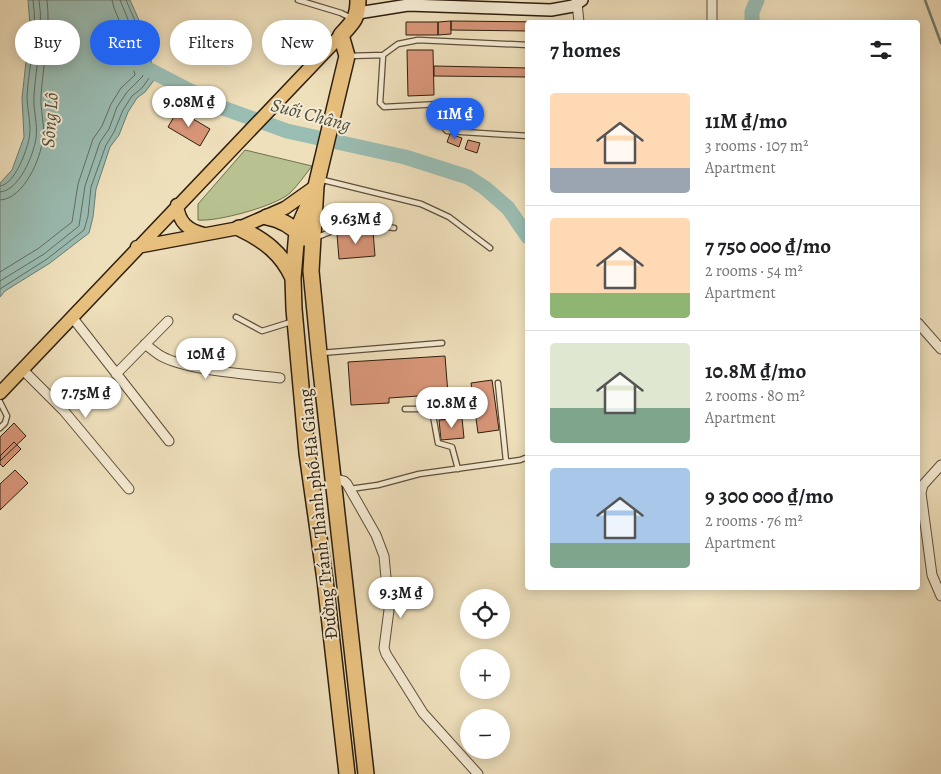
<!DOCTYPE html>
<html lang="en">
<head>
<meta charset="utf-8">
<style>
  body { margin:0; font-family:Alegreya,serif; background:#f2f2f2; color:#202124; height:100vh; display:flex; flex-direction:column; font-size:19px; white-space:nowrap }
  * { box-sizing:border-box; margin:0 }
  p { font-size:16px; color:#757577 }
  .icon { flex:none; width:28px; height:28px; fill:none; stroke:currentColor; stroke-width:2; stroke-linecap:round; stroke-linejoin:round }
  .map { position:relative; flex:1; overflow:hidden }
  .side { position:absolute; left:525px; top:20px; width:395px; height:570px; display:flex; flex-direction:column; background:#fff; border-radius:5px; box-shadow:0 2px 12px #0003 }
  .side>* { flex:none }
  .top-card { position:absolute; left:15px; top:20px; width:435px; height:45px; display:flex; gap:10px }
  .tools { position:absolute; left:460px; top:589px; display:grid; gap:10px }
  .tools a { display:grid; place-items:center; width:50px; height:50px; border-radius:50%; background:#fff; box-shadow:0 2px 12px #0003; font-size:25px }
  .price { position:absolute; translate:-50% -42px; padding:0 11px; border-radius:18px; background:#fff; color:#222; font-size:16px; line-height:32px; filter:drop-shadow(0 1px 2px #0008) }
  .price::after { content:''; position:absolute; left:50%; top:30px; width:15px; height:11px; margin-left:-8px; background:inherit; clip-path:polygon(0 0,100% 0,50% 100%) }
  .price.on { background:#2563eb; color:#fff }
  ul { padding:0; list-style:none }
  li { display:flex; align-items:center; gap:15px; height:125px; padding:0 25px }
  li+li { border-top:1px solid #e0e0e0 }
  li span { display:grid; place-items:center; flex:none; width:140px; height:100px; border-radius:5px; color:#555 }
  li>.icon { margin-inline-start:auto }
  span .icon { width:60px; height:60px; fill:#fffc; stroke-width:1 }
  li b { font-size:21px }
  h2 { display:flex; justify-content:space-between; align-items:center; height:60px; padding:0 25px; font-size:21px }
  .tag { padding:0 18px; border-radius:22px; background:#fff; box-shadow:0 2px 12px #0003; font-size:18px; line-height:45px }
  .tag.on { background:#2563eb; color:#fff }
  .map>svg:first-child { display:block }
  .green { fill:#b8c291; stroke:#727050 }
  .water { fill:#9abdb3; stroke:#6e7d71 }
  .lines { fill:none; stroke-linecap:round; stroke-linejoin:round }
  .shore { stroke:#646e60; stroke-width:1 }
  .stream { stroke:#6e7d71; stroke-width:2.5 }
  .river { stroke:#9abdb3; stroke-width:15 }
  .building { fill:#d89679; stroke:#2d1e0e }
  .lane-casing { stroke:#5e4e3a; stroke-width:7 }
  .street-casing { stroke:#5e4e3a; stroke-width:11 }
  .secondary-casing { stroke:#2d1e0e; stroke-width:14 }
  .primary-casing { stroke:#2d1e0e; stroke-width:15 }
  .highway-casing { stroke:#2d1e0e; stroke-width:18 }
  .lane { stroke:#f5ebd3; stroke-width:4.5 }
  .street { stroke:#f5ebd3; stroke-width:9 }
  .secondary { stroke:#f5ebd3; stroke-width:11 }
  .primary { stroke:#e8c07e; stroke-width:12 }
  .highway { stroke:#e8c07e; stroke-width:15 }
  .labels { text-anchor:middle; stroke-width:4; stroke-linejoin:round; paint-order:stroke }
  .street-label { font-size:18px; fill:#2d1e0e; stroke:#f5ebd3 }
  .water-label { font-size:19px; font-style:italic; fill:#4e4e40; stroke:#f5ebd3 }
</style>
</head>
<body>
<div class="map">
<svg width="941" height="774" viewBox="0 0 941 774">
  <rect width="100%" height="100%" fill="#efe0bc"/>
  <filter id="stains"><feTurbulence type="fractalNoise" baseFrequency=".004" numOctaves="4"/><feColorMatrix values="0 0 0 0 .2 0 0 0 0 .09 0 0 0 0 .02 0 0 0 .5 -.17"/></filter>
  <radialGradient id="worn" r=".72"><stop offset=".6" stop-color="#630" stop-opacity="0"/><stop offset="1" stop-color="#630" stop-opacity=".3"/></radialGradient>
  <path class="green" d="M245,150l67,16c-7,9 -14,19 -22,27 -14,13 -73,29 -92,27v-16z"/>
  <path class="water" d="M28,0h102l16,36 9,43 -10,13 -8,6 -9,14 -9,23 -9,12 -14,42 -3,28 -4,16 -39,30 -45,28 -5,6v-114l12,-13 12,-33 -2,-39 8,-73z"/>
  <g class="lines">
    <path class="shore" d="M0,186c15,-2 26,-34 29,-47 3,-14 -2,-29 -2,-43 2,-32 11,-64 6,-96
      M0,192c19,-1 34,-38 36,-54 2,-14 -3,-28 -2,-42 2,-32 10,-64 5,-96
      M0,200c24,-1 41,-42 43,-62 2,-14 -3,-28 -2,-42 2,-32 10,-64 6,-96
      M0,272l39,-24 33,-26 6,-38 15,-45 9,-13 9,-22 10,-16 14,-13 -7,-33 -14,-34 -2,-8
      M0,281l44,-27 35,-28 6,-40 15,-44 9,-13 8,-22 10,-15 16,-16 -7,-37 -16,-39
      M0,289l47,-30 37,-29 4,-14 3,-29 15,-42 8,-13 9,-22 9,-14 10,-8 7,-10 -7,-41 -16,-37"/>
    <path class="stream" d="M925,0l16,43"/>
    <path class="river" d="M752,22v-10l5,-12
      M136,63l87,45 64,23 118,26 63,20 17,11 23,20 20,29"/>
  </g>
  <path class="building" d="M451,21l92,1h-15v9l-77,-1z
    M451,21v13l-13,1v-13z
    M406,22h32v13h-32z
    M407,50h26l1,45 -26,1z
    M434,66l94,2v9l-94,-1z
    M178,110l32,19 -10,17 -32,-19z
    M450,134l12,4 -3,9 -12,-5z
    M468,140l12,3 -3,10 -12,-4z
    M373,231l2,25 -36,3 -2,-25z
    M445,356l3,38 -59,4v5l-38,2 -3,-43z
    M492,380l7,50 -21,3 -7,-50z
    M462,418l2,20 -23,2 -2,-20z
    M14,423l12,13 -26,25v-24z
    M14,442l7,7 -18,18 -3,-3v-8z
    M15,470l13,13 -28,27v-26z"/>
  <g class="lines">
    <defs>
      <path id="lane" d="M298,0l43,13 10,5
        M383,55l-3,48 4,4 56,-3 3,2 2,23 2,2 81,5
        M349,56l34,-1 15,-11 20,-4 110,5
        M319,179l102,25 28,13 41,31
        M315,238l40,-16 39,6
        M236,317l26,14 29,-9
        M321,353l121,-10
        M498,383l8,78
        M0,402l7,14 -2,7 -5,5
        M405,409h25l2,1 6,33 14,4 6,22
        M350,489l28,-4 41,-11 101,-14 8,-3"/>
      <path id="street" d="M712,0v22
        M577,3l2,19
        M72,317l97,124
        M918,323l23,26
        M145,344c5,4 11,9 16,12 28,15 86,18 119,22
        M22,369l42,42 65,78
        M116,374l52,-53
        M941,465l-18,20 -2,8 11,82 9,21
        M332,478l12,3 3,3 29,51 8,21 5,54 -5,38 2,6 37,59 55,61"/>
      <path id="secondary" d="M358,13l50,-8 143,5 22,-4 9,-6"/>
      <path id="primary" d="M177,205c2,18 11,25 27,29
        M137,247l102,-19 46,-20 31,-22
        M0,393l341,-358"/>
      <path id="highway" d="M358,0c0,18 -5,22 -17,35l6,21 -31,130 -5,85 8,82 47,421
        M310,201l-13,30 -4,47 1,31 13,144 18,127 22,194
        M267,217c15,2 26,10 37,21
        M239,228c25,12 43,25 54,50"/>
    </defs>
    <use href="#lane" class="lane-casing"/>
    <use href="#street" class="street-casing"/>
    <use href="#secondary" class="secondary-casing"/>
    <use href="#primary" class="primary-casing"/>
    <use href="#highway" class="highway-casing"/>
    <use href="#lane" class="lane"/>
    <use href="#street" class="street"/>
    <use href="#secondary" class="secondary"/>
    <use href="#primary" class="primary"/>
    <use href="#highway" class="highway"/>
  </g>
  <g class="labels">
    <g class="street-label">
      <text transform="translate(318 514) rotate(-96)" y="6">Đường Tránh Thành phố Hà Giang</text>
    </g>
    <g class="water-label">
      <text transform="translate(311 114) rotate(15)" y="7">Suối Châng</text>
      <text transform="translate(49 120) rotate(-86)" y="7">Sông Lô</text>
    </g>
  </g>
  <rect width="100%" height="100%" filter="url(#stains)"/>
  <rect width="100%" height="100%" fill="url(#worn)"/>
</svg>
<div class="tools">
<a><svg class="icon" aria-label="locate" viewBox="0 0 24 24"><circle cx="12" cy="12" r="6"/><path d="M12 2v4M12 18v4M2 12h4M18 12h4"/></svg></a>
<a>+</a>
<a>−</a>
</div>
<b class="price" style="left:189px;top:128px">9.08M ₫</b>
<b class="price on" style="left:455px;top:140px">11M ₫</b>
<b class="price" style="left:356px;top:245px">9.63M ₫</b>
<b class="price" style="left:206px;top:380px">10M ₫</b>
<b class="price" style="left:86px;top:419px">7.75M ₫</b>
<b class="price" style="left:452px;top:429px">10.8M ₫</b>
<b class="price" style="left:401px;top:619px">9.3M ₫</b>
<div class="top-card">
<a class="tag">Buy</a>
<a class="tag on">Rent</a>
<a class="tag">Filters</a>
<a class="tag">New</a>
</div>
<section class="side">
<h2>7 homes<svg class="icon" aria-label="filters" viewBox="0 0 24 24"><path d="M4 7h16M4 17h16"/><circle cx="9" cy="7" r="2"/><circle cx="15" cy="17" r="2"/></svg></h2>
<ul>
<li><span style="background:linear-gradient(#ffd9b3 75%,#9aa5b1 0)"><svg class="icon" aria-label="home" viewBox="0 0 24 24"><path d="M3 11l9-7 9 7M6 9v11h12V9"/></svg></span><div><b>11M ₫/mo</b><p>3 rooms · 107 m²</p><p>Apartment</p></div></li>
<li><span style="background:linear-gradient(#ffd9b3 75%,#8fb573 0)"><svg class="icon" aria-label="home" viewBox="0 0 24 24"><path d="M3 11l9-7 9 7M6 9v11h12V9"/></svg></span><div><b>7 750 000 ₫/mo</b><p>2 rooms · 54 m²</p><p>Apartment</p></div></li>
<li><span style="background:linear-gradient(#dfe7d0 65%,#7fa58c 0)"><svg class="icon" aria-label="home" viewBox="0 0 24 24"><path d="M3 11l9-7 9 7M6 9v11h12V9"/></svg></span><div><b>10.8M ₫/mo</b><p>2 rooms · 80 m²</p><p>Apartment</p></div></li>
<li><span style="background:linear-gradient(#a9c7e8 75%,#7fa58c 0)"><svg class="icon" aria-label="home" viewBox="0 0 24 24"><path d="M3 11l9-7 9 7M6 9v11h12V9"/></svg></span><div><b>9 300 000 ₫/mo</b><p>2 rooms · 76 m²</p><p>Apartment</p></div></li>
</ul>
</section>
</div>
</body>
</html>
